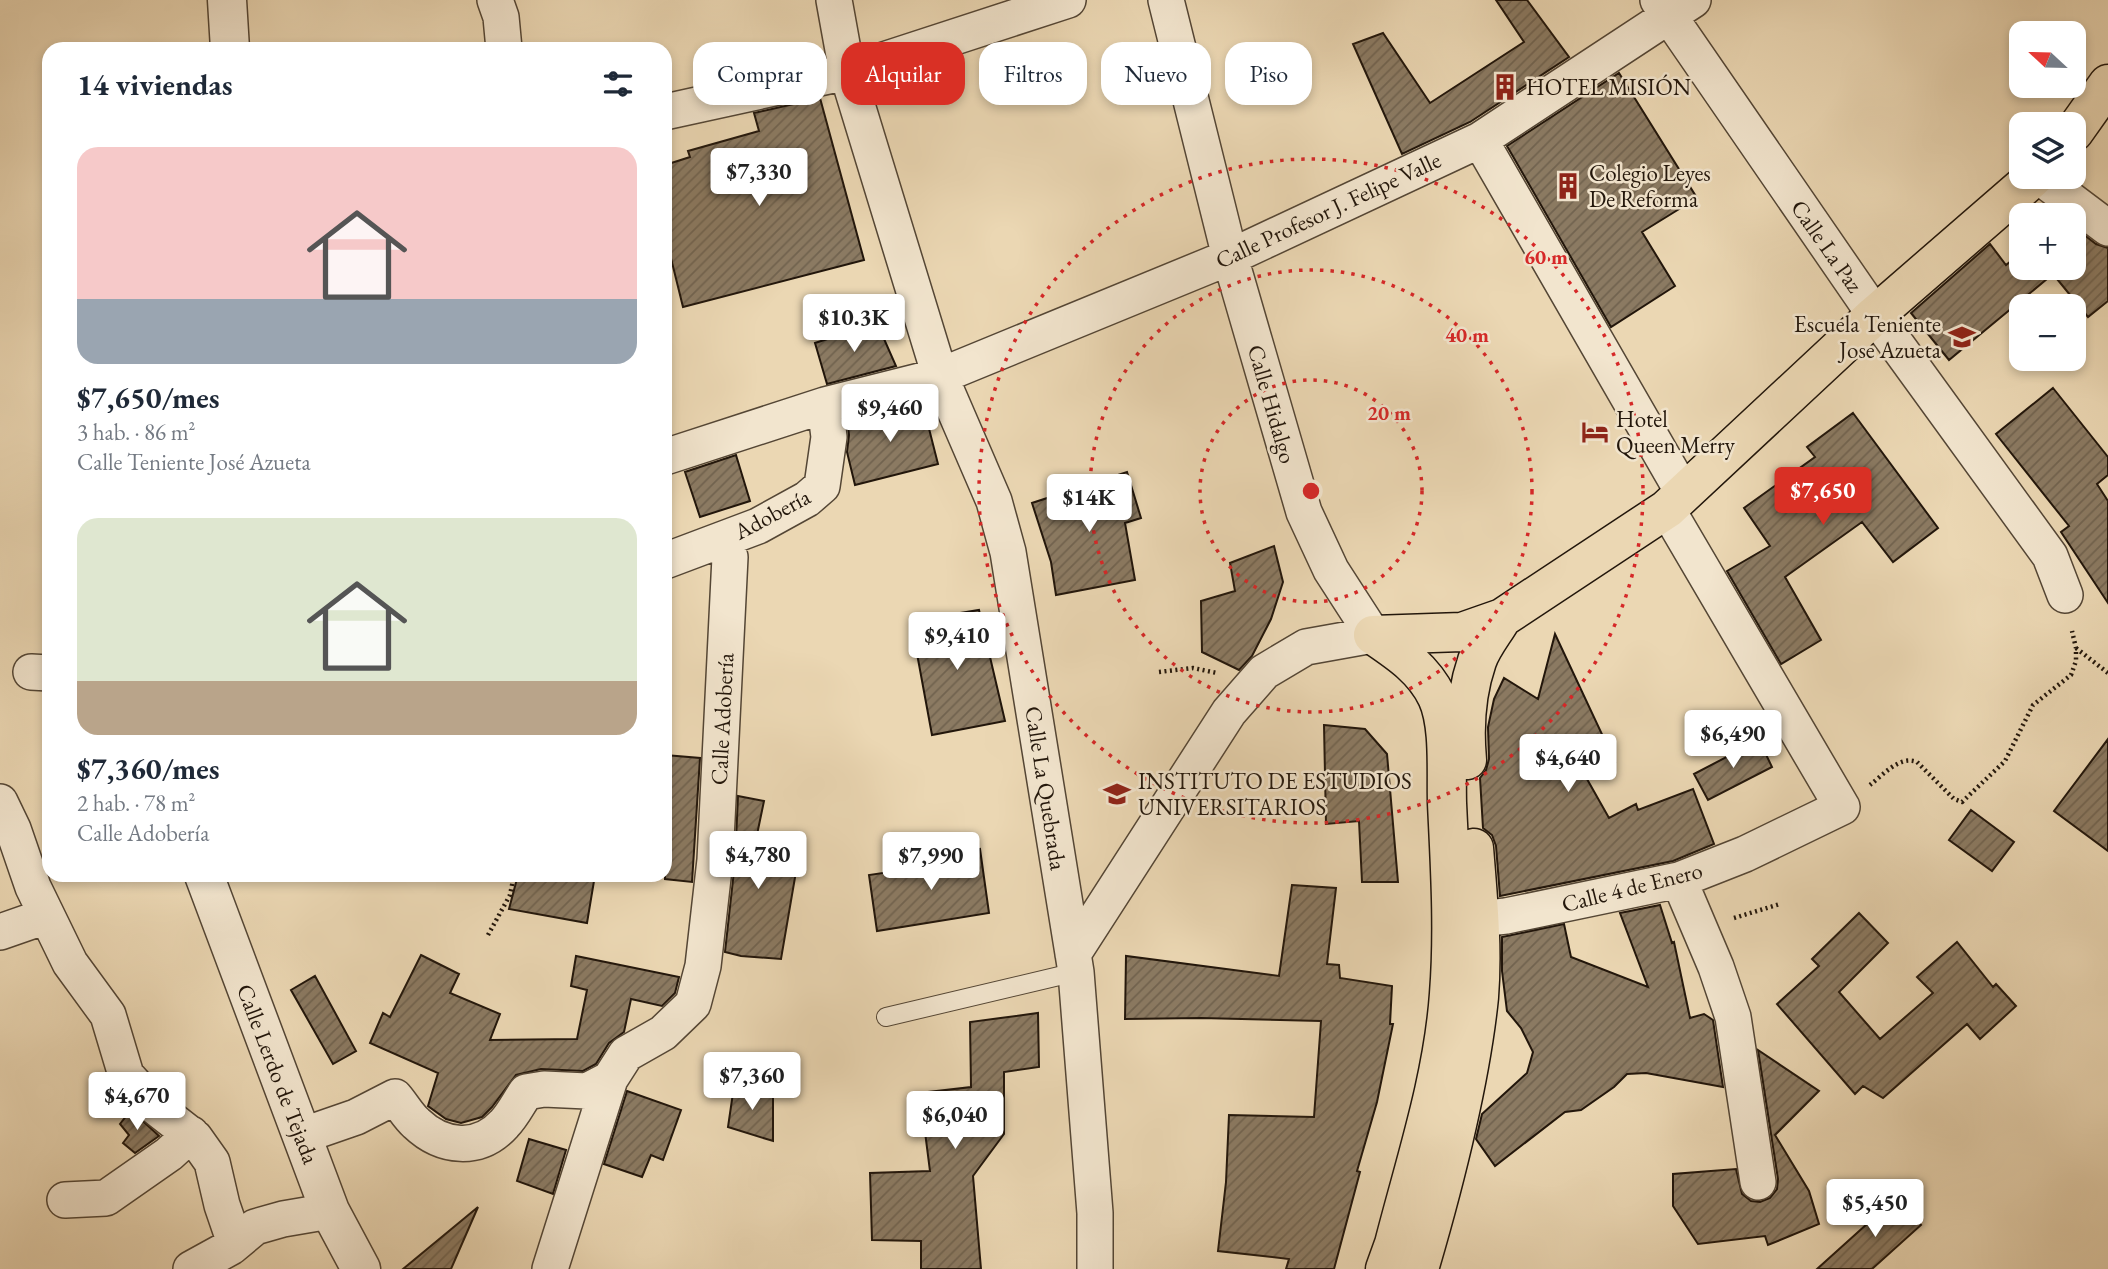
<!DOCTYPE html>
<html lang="es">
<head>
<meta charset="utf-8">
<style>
  body { margin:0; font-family:"EB Garamond",serif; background:#f6f6f7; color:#1f2937; height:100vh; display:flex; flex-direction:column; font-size:26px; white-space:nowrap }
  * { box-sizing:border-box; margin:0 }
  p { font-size:23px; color:#747a83 }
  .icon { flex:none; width:38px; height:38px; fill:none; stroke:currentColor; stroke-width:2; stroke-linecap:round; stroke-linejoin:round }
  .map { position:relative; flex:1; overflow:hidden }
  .sheet { position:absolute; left:42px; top:42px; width:630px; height:840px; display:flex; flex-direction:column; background:#fff; border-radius:21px; box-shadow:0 4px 10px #0003 }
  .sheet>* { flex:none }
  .top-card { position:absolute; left:693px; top:42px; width:665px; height:63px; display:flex; gap:14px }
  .needle { width:46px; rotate:292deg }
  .controls { position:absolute; left:2009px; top:21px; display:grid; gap:14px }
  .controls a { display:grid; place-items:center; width:77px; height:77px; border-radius:14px; background:#fff; box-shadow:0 4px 10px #0003; font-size:35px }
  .price { position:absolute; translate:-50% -60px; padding:0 16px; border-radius:7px; background:#fff; color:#222; font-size:23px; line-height:46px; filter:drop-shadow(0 2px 4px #0008) }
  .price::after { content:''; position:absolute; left:50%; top:42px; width:21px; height:16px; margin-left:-10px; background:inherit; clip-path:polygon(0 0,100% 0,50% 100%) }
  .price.active { background:#d93025; color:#fff }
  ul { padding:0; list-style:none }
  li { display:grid; align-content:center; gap:14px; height:371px; padding:0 35px }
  li span { display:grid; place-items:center; height:217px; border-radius:21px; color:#555 }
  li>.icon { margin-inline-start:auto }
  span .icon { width:126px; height:126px; fill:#fffc; stroke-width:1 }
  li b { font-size:30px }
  h2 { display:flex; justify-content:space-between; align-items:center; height:84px; padding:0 35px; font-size:30px }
  .pill { padding:0 24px; border-radius:21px; background:#fff; box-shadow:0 4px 10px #0003; font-size:24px; line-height:63px }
  .pill.active { background:#d93025; color:#fff }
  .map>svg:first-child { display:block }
  .building { fill:url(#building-hatch); stroke:#22160b; stroke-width:2 }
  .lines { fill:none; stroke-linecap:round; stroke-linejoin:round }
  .service-casing { stroke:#544635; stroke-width:20 }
  .minor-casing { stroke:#544635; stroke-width:38 }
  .tertiary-casing { stroke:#544635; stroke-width:41 }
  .primary-casing { stroke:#22160b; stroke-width:41 }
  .path { stroke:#22160b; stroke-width:4.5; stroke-dasharray:2 3.5; stroke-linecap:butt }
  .service { stroke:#f2e5ce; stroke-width:18 }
  .minor { stroke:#f2e5ce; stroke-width:35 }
  .tertiary { stroke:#f2e5ce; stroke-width:38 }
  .primary { stroke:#ebd7b3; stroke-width:38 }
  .ring { fill:none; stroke:#d62828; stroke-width:3.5; stroke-dasharray:3.5 7 }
  .labels { text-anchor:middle; stroke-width:5; stroke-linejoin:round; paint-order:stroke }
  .poi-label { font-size:23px; fill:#22160b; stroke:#f2e5ce; text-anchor:start }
  .street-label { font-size:23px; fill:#22160b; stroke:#f2e5ce }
  .centre { fill:#d62828; stroke:#f2e5ce; stroke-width:3.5 }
  .ring-label { font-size:21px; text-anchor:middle; font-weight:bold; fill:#d62828; stroke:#f2e5ce; stroke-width:5; stroke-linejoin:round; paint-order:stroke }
</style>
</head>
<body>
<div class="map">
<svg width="2108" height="1269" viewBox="0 0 2108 1269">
  <defs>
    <pattern id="building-hatch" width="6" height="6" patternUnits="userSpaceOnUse" patternTransform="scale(1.75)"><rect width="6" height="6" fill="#8b7a62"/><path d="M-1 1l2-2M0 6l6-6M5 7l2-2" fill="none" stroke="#71634f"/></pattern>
  </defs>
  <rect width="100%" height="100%" fill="#ebd7b3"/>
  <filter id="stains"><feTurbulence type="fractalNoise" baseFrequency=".00286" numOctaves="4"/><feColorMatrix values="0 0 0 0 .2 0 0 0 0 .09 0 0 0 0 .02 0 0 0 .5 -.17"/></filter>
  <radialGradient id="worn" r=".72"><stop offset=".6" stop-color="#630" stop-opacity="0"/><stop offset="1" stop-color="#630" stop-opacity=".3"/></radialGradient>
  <path class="building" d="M1496,0h31l42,57 -99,65 -68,32 -49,-110 30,-11 47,70 94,-61z
    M1619,73l78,125 -55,34 33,54 -64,41 -104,-181z
    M820,98l44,162 -181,47 -18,-73v-69l25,-8 -2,-6 71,-20 -5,-18z
    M2074,227l22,17 12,4v53l-20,16 -35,-43 -104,86 -38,-47 79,-69 16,21 15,-12v15h53z
    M877,323l19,43 -69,18 -12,-41z
    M2053,388l55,69v18l-11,9 11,17v102l-47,-71 8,-6 -73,-92z
    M912,404l2,4 9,-3 15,59 -83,21 -8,-33 2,-17 -2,-15z
    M1853,413l85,115 -45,34 -31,-40 -77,55 36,63 -40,24 -54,-93 43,-25 -26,-38 71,-51 -8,-10z
    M736,455l14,46 -50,16 -15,-45z
    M1127,472l14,46 -16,5 10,57 -79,15 -5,-33 -19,-59z
    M1274,546l9,36 -12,37 -19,37 -13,14 -37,-18 -1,-51 34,-10 -5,-28z
    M979,610l26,111 -73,14 -21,-114z
    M1555,634l60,128 -28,17 22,39 27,-14 2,6 55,-21 21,55 -41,17 -173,35 -4,-50 -4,-11 -9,-7 -3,-50 6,-8 3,-11 -1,-32 6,-28 10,-21 34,21z
    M1324,725l41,4 22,25 11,128h-36l-3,-61 -33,3z
    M2108,739v112l-54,-40z
    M1759,740l13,27 -64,33 -14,-26z
    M665,755l35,3 -8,124 -27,-3z
    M738,796l26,5 -10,48 44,11 -17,99 -40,-3 -16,-4 10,-90z
    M1971,810l43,32 -22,29 -43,-31z
    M980,849l9,64 -112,18 -8,-56 61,-9 -1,-9z
    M518,875h77l-8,48 -78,-14z
    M1292,885l44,3 -9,76 12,1 1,13 52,8 -2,38h3l-16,78 -20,69 3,1 -26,97h-48l3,-10 -71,-8 8,-69 3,-67 85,2 7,-96 -120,-3 -76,1 1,-63 153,20z
    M1660,905l12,38 2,-1 16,76 14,-4 9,6 10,67 -77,-14 -19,1 -13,13 -33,23 -16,2 -70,54 -19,-27 6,-25 45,-41 6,-21 -12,-24 -14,-17 -5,-40v-34l62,-13 7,33 77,30 -28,-74z
    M1859,913l29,30 -49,49 41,47 53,-46 -16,-16 40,-35 36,45 3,-3 20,22 -36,33 -13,-15 -84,74 -20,-12 -8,8 -78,-90 42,-38 -7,-7z
    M421,955l38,19 -9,19 50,21 -10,26 87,-1 10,-49 -16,-4 5,-30 103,21 -4,16 -13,13 -31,-7 -7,33 -15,11 -13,21 -13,7 -42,-2 -25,6 -24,32 -10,10 -21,6 -15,-4 -18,-13 10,-33 -68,-30 13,-30 7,4z
    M315,976l41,75 -23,13 -42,-74z
    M1038,1013l1,54 -35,5v62l-31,42 8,93h-60v-28l-49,-1 -2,-67 60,-2 -10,-78 51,-6 -1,-65z
    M1758,1050l61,41 -44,44 34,56 10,33 -51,21 -3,-9 -67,8 -25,-38v-32l63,-5 6,25 9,7 9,1 10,-4 7,-9 1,-10z
    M734,1086l39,7v48l-45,-14z
    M627,1091l54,19 -18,50 -12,-5 -9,22 -38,-13z
    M131,1110l28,26 -24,17 -12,-10 6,-8 -9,-11z
    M529,1139l37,11 -13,44 -36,-13z
    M1897,1197l24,28 -49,44h-55z
    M478,1207l-27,62h-48z"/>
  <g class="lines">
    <defs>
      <path id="service" d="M886,1017l190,-45"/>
      <path id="minor" d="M495,0l6,17 3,32
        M834,0l13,72 93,304 54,125 14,51 68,420 19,241v56
        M1658,0l217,315 175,241 15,39
        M665,112l182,-40 221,-72
        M1480,140l204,354
        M2040,177l68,51
        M665,457l160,-52 115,-29 290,-119 250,-117 213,-140
        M665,561l93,-35 49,-27 15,-13 7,-49 -4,-32
        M31,672l18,1
        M0,802l13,27 20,58 37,76 38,52 18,60 28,31 41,32 17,24 10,43 13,38
        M1679,880l37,87 17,50 25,165
        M1452,922l54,-6 173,-36 66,-26 97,-47 -175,-298
        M0,932l46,-16
        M1073,954l156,-242 35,-40 42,-25 67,-12 -42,-65 -27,-58 -74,-255 -64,-257
        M304,1135l52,-18 39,-20c7,8 13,19 21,26 26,25 63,29 88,1 9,-9 15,-22 22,-32l18,-3 43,2 23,-12
        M65,1200l41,-2 63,-44 22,-20
        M191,1269l40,-22 24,-20 28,-8 47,-8
        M550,1269l60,-190 16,-25 37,-21 30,-29 10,-38 12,-106 15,-303 -6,-18"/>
      <path id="tertiary" d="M227,0l3,49
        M204,875l126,336 31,58"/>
      <path id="primary" d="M2074,132l34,-48
        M1373,635l89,-3 40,-14 165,-109 208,-194 159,-138
        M1373,635c25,17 50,33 64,62 13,28 9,75 10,106 3,64 7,127 2,191 -6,85 -34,168 -55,250l-9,25
        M1467,760c-3,-33 -1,-67 10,-99 5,-15 17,-29 25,-43
        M1419,1269c25,-85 51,-184 60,-272 4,-49 -1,-100 -5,-149"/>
    </defs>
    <use href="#service" class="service-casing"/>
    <use href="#minor" class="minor-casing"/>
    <use href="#tertiary" class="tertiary-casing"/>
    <use href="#primary" class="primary-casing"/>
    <path class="path" d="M2076,648l32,25
      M1159,672l34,-4 24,5
      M1870,785c13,-10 30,-30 47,-23l37,37 8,3 43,-41 28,-56 38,-30 5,-14v-13l-4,-17
      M1734,918l46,-14
      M488,935l22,-40 4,-20"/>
    <use href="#service" class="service"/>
    <use href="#minor" class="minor"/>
    <use href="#tertiary" class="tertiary"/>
    <use href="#primary" class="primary"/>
  </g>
  <g class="ring">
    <circle cx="1311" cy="491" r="111"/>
    <circle cx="1311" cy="491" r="221"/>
    <circle cx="1311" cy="491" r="332"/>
  </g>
  <defs>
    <symbol id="building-bare" viewBox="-9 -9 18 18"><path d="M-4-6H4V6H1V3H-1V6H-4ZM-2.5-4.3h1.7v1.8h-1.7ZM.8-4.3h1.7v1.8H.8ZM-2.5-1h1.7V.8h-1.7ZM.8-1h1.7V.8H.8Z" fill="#8f2418" stroke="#f2e5ce" stroke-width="2.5" paint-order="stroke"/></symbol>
    <symbol id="school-bare" viewBox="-9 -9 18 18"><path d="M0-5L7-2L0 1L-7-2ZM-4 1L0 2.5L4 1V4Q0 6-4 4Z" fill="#8f2418" stroke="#f2e5ce" stroke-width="2.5" paint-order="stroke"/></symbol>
    <symbol id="hotel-bare" viewBox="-9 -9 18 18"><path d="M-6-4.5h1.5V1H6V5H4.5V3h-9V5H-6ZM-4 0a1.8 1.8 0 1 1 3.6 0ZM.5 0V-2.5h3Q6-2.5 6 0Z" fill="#8f2418" stroke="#f2e5ce" stroke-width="2.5" paint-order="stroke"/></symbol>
    <symbol id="university-bare" viewBox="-9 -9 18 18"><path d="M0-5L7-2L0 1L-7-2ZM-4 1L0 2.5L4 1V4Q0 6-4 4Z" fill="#8f2418" stroke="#f2e5ce" stroke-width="2.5" paint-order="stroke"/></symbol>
  </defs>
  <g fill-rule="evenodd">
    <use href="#building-bare" x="1486" y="68" width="38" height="38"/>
    <use href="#building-bare" x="1549" y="167" width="38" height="38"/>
    <use href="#school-bare" x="1943" y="318" width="38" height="38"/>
    <use href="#hotel-bare" x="1576" y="413" width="38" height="38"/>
    <use href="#university-bare" x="1098" y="775" width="38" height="38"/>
  </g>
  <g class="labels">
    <g class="poi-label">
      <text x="1526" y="95">HOTEL MISIÓN</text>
      <text x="1589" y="181">Colegio Leyes<tspan x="1589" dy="26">De Reforma</tspan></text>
      <text x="1941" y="332" text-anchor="end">Escuela Teniente<tspan x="1941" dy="26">Jose Azueta</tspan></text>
      <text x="1616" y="427">Hotel<tspan x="1616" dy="26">Queen Merry</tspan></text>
      <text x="1138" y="789">INSTITUTO DE ESTUDIOS<tspan x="1138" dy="26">UNIVERSITARIOS</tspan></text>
    </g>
    <g class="street-label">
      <text transform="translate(1328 210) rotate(-25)" y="8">Calle Profesor J. Felipe Valle</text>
      <text transform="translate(1827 246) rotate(55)" y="8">Calle La Paz</text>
      <text transform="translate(1272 404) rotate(74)" y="8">Calle Hidalgo</text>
      <text transform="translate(772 514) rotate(-28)" y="8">Adobería</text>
      <text transform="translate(722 719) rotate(-87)" y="8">Calle Adobería</text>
      <text transform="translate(1046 788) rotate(81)" y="8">Calle La Quebrada</text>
      <text transform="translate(1632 887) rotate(-14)" y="8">Calle 4 de Enero</text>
      <text transform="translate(278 1074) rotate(69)" y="8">Calle Lerdo de Tejada</text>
    </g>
  </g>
  <circle cx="1311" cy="491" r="10" class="centre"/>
  <g class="ring-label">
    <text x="1546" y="264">60 m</text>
    <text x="1467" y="342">40 m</text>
    <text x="1389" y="420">20 m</text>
  </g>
  <rect width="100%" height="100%" filter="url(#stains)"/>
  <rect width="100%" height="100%" fill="url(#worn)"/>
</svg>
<div class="controls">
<a><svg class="needle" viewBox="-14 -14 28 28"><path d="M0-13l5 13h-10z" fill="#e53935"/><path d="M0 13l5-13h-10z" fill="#747a83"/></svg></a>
<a><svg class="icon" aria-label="layers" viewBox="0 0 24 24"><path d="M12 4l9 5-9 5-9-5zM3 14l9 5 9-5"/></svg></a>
<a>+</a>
<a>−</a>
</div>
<b class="price" style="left:759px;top:208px">$7,330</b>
<b class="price" style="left:854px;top:354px">$10.3K</b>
<b class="price" style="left:890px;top:444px">$9,460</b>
<b class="price active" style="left:1823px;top:527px">$7,650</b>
<b class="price" style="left:1089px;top:534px">$14K</b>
<b class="price" style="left:957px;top:672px">$9,410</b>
<b class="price" style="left:1733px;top:770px">$6,490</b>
<b class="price" style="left:1568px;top:794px">$4,640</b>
<b class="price" style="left:758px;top:891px">$4,780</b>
<b class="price" style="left:931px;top:892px">$7,990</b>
<b class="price" style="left:752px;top:1112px">$7,360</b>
<b class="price" style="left:137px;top:1132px">$4,670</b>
<b class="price" style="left:955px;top:1151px">$6,040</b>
<b class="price" style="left:1875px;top:1239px">$5,450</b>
<div class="top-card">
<a class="pill">Comprar</a>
<a class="pill active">Alquilar</a>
<a class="pill">Filtros</a>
<a class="pill">Nuevo</a>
<a class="pill">Piso</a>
</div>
<section class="sheet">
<h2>14 viviendas<svg class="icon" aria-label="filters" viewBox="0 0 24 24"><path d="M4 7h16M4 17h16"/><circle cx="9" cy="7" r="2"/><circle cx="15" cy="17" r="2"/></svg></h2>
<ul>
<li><span style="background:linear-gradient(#f6c9c9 70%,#9aa5b1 0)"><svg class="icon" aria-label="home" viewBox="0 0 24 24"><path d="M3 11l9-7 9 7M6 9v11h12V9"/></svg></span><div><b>$7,650/mes</b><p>3 hab. · 86 m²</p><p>Calle Teniente José Azueta</p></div></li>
<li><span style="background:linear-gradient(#dfe7d0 75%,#b9a48a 0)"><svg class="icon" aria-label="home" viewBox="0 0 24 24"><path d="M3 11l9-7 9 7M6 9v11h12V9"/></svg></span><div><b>$7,360/mes</b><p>2 hab. · 78 m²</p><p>Calle Adobería</p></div></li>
</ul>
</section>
</div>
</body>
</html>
